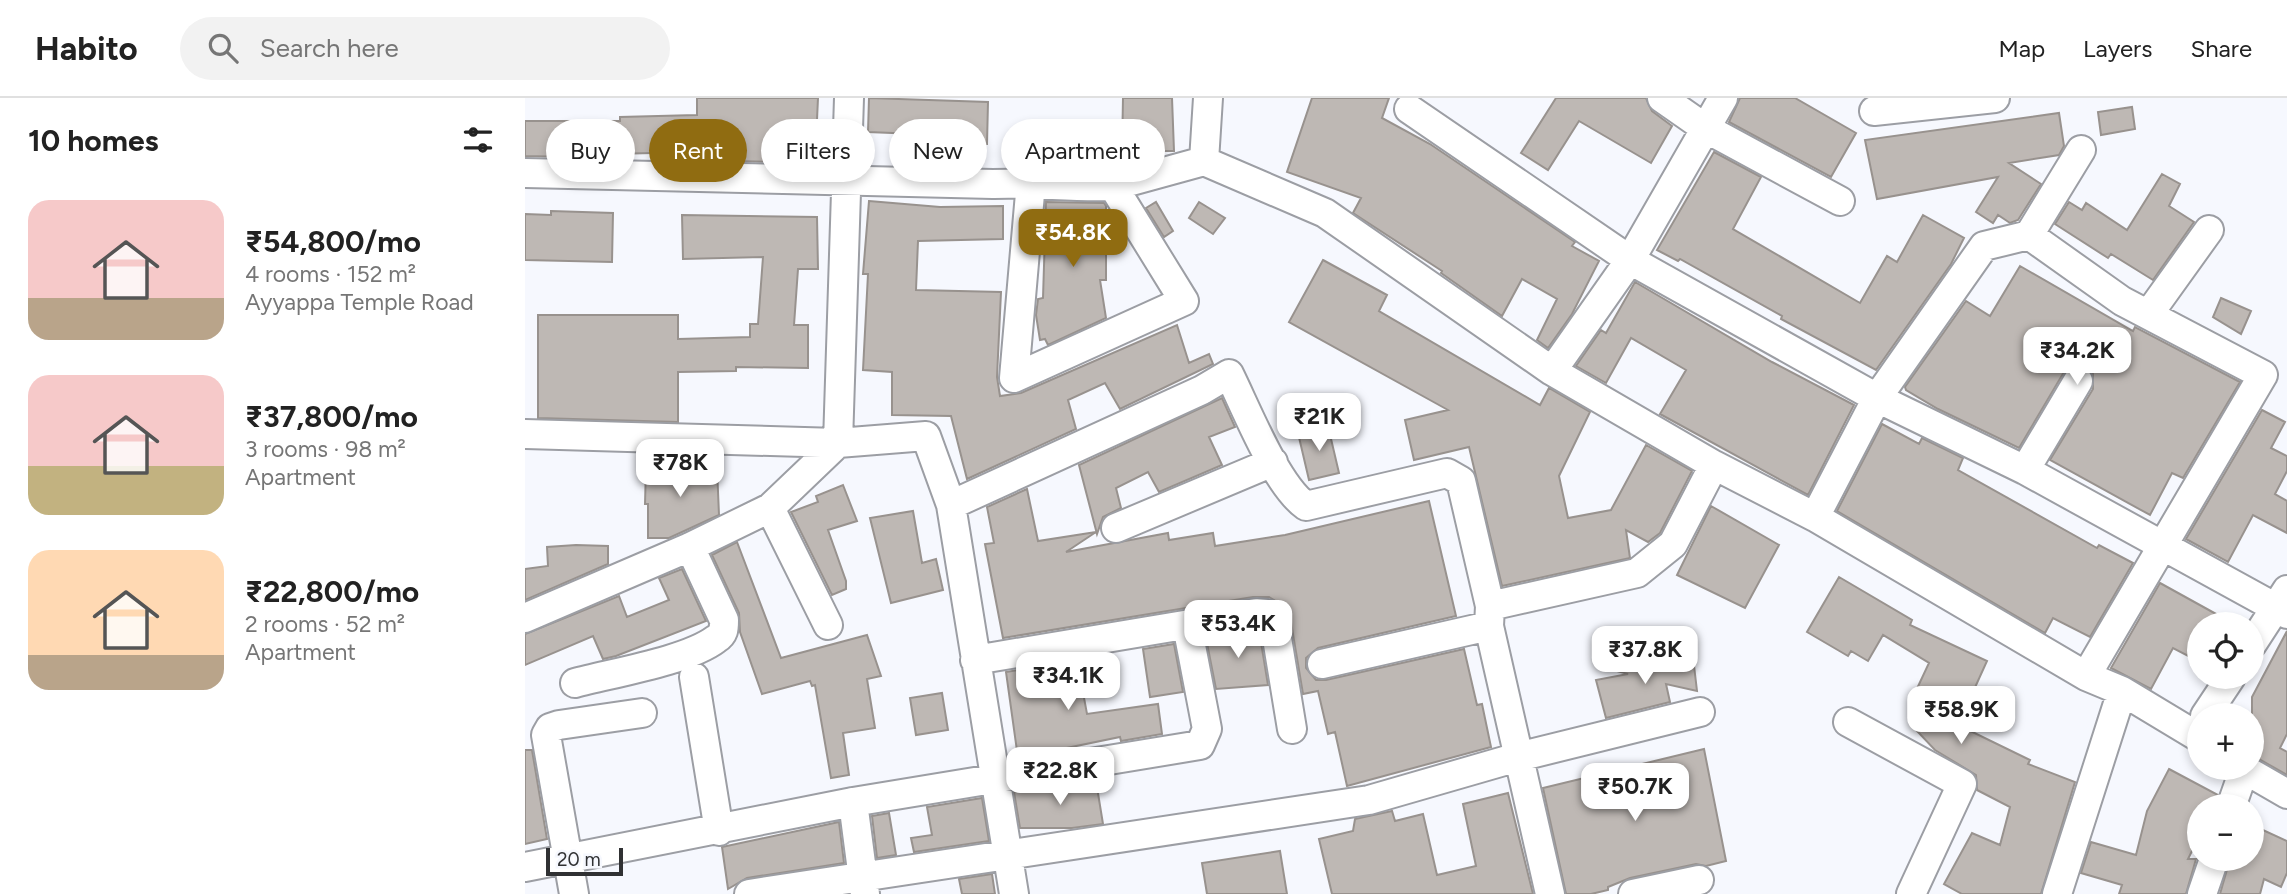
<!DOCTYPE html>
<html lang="en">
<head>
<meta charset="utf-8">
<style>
  body { margin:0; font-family:Figtree,sans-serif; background:#f2f2f2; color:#222; height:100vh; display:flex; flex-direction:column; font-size:26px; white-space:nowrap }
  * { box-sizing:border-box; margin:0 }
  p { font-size:23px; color:#767676 }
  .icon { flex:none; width:38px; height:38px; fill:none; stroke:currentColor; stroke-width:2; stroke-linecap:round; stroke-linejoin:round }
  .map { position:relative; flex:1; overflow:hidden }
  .panel { display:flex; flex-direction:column; background:#fff; width:525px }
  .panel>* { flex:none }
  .guide { position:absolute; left:21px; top:21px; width:665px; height:63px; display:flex; gap:14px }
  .buttons { position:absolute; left:1662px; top:514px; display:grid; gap:14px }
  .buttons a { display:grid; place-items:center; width:77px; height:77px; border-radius:50%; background:#fff; box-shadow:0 4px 10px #0003; font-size:35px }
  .scale { position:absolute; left:21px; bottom:18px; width:77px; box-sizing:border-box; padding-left:7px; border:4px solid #303133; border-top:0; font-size:19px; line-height:24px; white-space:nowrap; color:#303133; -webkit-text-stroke:5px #f6f8fe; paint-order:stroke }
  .price { position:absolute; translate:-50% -60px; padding:0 16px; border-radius:14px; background:#fff; color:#222; font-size:23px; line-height:46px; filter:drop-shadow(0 2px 4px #0008) }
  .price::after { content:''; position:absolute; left:50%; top:42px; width:21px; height:16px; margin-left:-10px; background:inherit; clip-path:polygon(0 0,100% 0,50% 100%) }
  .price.active { background:#906c11; color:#fff }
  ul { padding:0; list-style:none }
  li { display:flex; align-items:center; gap:21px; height:175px; padding:0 28px }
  li span { display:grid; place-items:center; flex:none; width:196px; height:140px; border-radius:21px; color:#555 }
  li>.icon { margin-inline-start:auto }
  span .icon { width:84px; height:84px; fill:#fffc; stroke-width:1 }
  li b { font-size:30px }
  h2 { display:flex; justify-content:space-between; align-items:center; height:84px; padding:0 28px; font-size:30px }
  .pill { padding:0 24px; border-radius:32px; background:#fff; box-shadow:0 4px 10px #0003; font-size:24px; line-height:63px }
  .pill.active { background:#906c11; color:#fff }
  header { display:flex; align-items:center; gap:42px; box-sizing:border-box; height:98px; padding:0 35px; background:#fff; border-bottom:2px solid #e0e0e0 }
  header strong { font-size:33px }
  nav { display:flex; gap:38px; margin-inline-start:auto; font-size:24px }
  .search { width:490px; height:63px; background:#f2f2f2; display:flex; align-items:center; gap:18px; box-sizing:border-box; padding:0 24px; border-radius:38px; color:#767676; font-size:26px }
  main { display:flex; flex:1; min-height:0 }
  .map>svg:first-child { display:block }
  .building { fill:#beb8b4; stroke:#98928e; stroke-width:2 }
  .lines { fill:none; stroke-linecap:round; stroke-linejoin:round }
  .minor-casing { stroke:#9c9ea4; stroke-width:32 }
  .minor { stroke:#fff; stroke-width:28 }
</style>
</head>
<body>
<header>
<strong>Habito</strong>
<div class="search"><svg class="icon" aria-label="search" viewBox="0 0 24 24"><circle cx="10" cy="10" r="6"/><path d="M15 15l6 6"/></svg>Search here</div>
<nav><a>Map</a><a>Layers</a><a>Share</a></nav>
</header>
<main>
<section class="panel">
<h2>10 homes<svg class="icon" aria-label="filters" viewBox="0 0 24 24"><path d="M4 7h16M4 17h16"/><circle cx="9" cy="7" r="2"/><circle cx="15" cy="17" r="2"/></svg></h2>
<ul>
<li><span style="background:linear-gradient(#f6c9c9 70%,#b9a48a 0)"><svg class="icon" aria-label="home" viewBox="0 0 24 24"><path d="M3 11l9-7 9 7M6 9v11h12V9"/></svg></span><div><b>₹54,800/mo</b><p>4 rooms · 152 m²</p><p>Ayyappa Temple Road</p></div></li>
<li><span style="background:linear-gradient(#f6c9c9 65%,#c2b280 0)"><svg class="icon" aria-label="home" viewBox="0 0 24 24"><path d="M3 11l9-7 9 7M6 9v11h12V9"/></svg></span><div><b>₹37,800/mo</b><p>3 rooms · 98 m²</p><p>Apartment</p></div></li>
<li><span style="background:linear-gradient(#ffd9b3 75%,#b9a48a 0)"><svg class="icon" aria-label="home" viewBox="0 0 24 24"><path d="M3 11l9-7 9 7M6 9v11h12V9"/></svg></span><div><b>₹22,800/mo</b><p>2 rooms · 52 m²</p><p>Apartment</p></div></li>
</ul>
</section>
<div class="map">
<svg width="1762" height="796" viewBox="0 0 1762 796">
  <rect width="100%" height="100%" fill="#f6f8fe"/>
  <path class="building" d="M172,0h121l-3,65 -119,-3v-8l-85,2v4l-86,-2v-35h95v-4l77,-2z
    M344,0l119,4 -1,42h-45v-9l-74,-3z
    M598,0h49l2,53h-14v5l-30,8 -1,-12h-7z
    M787,0h77l-7,20 48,26 145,98 -3,4 27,15 -27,53 -24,34 -11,-8 20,-41 -35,-20 -20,37 -61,-43 1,-2 -89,-58 8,-15 -74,-26z
    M1031,0h90l6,13 20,15 -21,37 -72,-42 -31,49 -27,-17z
    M1215,0h55l61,35 -25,44 -102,-55z
    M1607,9l3,22 -34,6 -3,-23z
    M1534,15l5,33 -5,9 -50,8 32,21 -23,36 -8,3 -12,-8 -5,8 -17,-11 22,-35 -121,22 -12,-59z
    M1189,54l47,25 -28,52 127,74 27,-47 10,6 26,-47 41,23 -13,26 -75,106 -95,-51 1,-3 -102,-57 -2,2 -21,-11z
    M1637,76l18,10 -11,22 25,16 -41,58 -42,-26 -3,4 -53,-34 14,-22 13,8 4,-7 41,27z
    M344,103l71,6 63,-1v33l-85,2 -2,49 85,2 -4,85 3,19 21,-3 156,-68 12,38 20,-9 4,10 -93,45 -15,-26 -37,17 8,29 -109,50 -16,-63 -59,-1v-43l-29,-2 5,-96h-5z
    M521,104l58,1 2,3v74h-6l6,38 -58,27 -3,-6 -5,1 -4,-25 2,-16 5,-1z
    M631,104l17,29 -9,6 -18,-29z
    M674,104l26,16 -12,16 -24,-16z
    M26,113l62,2 -1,49 -87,-2v-46l26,1z
    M157,117l135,2 1,52h-20l-4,56h14v43l-72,-1v4l-58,1v50l-140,-4v-103h140v24l72,-2v-13h8l5,-67 -80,2z
    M798,162l64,35 -8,16 161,94 9,-17 41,24 -31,64 9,42 43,-8 35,-65 46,26 -32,62 -12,9 -22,-12 4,28 -128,28 -33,-139 -55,13 -9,-40 43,-10 -159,-88z
    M1495,168l113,65 2,-4 105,55 -57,96 -11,-5 -22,42 -100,-55 43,-71v-15l-7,-8 -8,-2 -14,8 -45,76 -81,-39 -32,-19 -1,-3 61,-86 24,15z
    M1110,184l137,80 82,43 -46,90 -148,-81 26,-44 -55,-32 -25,45 -30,-17 25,-36 5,3z
    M1696,200l30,13 -10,23 -28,-17z
    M697,300l13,29 -26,10 13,28 -63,27 -11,-20 -32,16 5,20 -18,9 -6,17 -18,-69z
    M1737,312l23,12 -14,26 16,8v15l-12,23 12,7v32l-34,-18 -25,47 -42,-23z
    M1357,326l37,20 3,-6 41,20 -5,12 139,78 2,-3 34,18 -43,74 -37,-19 -8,15 -208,-122z
    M803,328l11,47 -30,7 -11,-47z
    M121,369l71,1 2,47 -50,23h-21v-34h-3z
    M318,387l14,36 -29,9 18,51v8l-14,6 -41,-83 27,-10 -2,-6z
    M502,391l11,52 58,-9 -30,20 102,-19 1,7 44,-7 2,13 70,-11 144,-34 27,115 -138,32 -12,10v10l10,12h10l138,-31 13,56 5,-1 9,43 -144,39 -12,-54 -7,2 -10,-43 -15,3 -13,-78 -5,-9 -16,-10h-16l-250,41 -18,-94 9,-1 -7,-36z
    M1186,408l68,39 -34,63 -68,-33z
    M388,413l9,52 14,-4 7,31 -52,13 -21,-85z
    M212,444l44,116 86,-23 14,41 -14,3 8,49 -32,5 6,42 -18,3 -16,-93 -3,1 -2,-5 -48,13 -22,-62 -1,-19 -27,-58z
    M51,447l32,1v18l-83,36v-31l23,-3 -1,-19z
    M157,471l24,52 -90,35 -13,3 -10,-23 -68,29v-31l94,-38 8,21 42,-17 -10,-22z
    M1314,479l73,43 -2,5 77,36 -29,64 72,35 -2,4 47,18 -34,112h-79l-18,-10 28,-51 28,12 10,-38 -33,-17 -1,-15 -41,-25 -19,-20 6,-32 -8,-3 15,-32 -46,-28 -15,26 -17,-10 -3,5 -41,-24z
    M1635,485l76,42h-36v37l-27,-14 -22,41 -40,-21z
    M734,532l9,55 -52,4 -10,-51z
    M1762,533v103l-7,14 7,4v23l-35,-20v-58z
    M649,546l9,48 -33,5 -7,-48z
    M1168,559l4,34 -31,-7 4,18 -64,16 -10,-38 32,-6 -11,-3 9,-2z
    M552,562l10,54 71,-10 4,30 -41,7 -1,-4 -102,21 -12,-86z
    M417,595l6,37 -32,5 -6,-37z
    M1179,651l22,112 -20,5 -10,-2 -66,14 -22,9v3l-17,4h-25l-23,-106z
    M0,652h7l15,89 -22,5z
    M1644,671l49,26 -3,12h-15v28l-12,24h8l-10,35h-67l3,-9 -41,-12 10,-31 45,13 11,-44z
    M571,683l7,43 -31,4h-52l-6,-36z
    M983,695l25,101h-201l-13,-55 34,-8 2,-12 37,-8 3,10 28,-7 14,61 39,-9 -13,-62z
    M457,700l7,43 -75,11 -3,-14 21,-3 -5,-28z
    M364,715l7,42 -19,3 -5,-42z
    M314,724l5,41 -97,15 -19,11 -6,-42z
    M1727,727l35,16v32l-6,14 -17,-8 -4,15h-40l10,-35h22z
    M755,753l7,43h-80l-5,-31z
    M467,776l3,20h-33l-3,-15z"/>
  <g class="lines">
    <defs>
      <path id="minor" d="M324,0l-11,345 88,-7 25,69 63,389
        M1137,0l43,30 135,73
        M884,11l221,151 247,138 148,72 262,144
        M1349,13l121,-13
        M679,63l121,52 227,158 162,94 101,52 271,159 36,15 78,47
        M679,63l4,-63
        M0,75l468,11c40,-2 80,4 120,2l91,-25
        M506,84l-17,196 170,-77 -71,-115
        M1504,137l52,-85
        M1623,217l61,-85
        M1027,273l78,-111 93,-162
        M0,336l313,9
        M1500,372l53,-89
        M426,407l251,-115 27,-16c17,34 47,111 77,132l141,-33 14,8 29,125 -1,20 61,268
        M245,410l58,117
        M1290,419l62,-119 107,-152 45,-11 93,66 141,74 -177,301
        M591,430l157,-66
        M965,508l147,-33 36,-29 41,-79
        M0,520l165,-71 80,-39 68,-65
        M1727,546l35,-54
        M450,562l281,-47 11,1 7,6 18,109
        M797,566l167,-38
        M169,579l25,154
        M50,585c37,-10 112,-22 141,-44 8,-5 8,-10 8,-19l-34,-73
        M1680,618l26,-39
        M1323,624l114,62 -51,110
        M1717,670l45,26
        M328,704l12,92
        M1706,709l13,-37
        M0,769l328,-65 347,-57 7,-16 -20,-104
        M49,796l-28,-159 4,-7 9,-3 83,-12
        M224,796l620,-94 149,-43 182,-45
        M1108,796l66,-14
        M1532,796l65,-203
        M1677,796l12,-35"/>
    </defs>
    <use href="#minor" class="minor-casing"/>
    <use href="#minor" class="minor"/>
  </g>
</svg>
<div class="buttons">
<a><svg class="icon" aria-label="locate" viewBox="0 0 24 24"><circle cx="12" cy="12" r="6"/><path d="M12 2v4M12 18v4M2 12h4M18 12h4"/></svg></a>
<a>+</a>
<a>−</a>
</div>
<div class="scale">20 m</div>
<b class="price active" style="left:548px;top:171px">₹54.8K</b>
<b class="price" style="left:1552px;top:289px">₹34.2K</b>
<b class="price" style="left:794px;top:355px">₹21K</b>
<b class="price" style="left:155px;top:401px">₹78K</b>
<b class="price" style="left:713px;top:562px">₹53.4K</b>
<b class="price" style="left:1120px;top:588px">₹37.8K</b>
<b class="price" style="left:543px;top:614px">₹34.1K</b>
<b class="price" style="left:1436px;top:648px">₹58.9K</b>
<b class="price" style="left:535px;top:709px">₹22.8K</b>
<b class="price" style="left:1110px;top:725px">₹50.7K</b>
<div class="guide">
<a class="pill">Buy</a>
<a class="pill active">Rent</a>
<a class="pill">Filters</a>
<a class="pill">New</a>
<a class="pill">Apartment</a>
</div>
</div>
</main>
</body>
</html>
